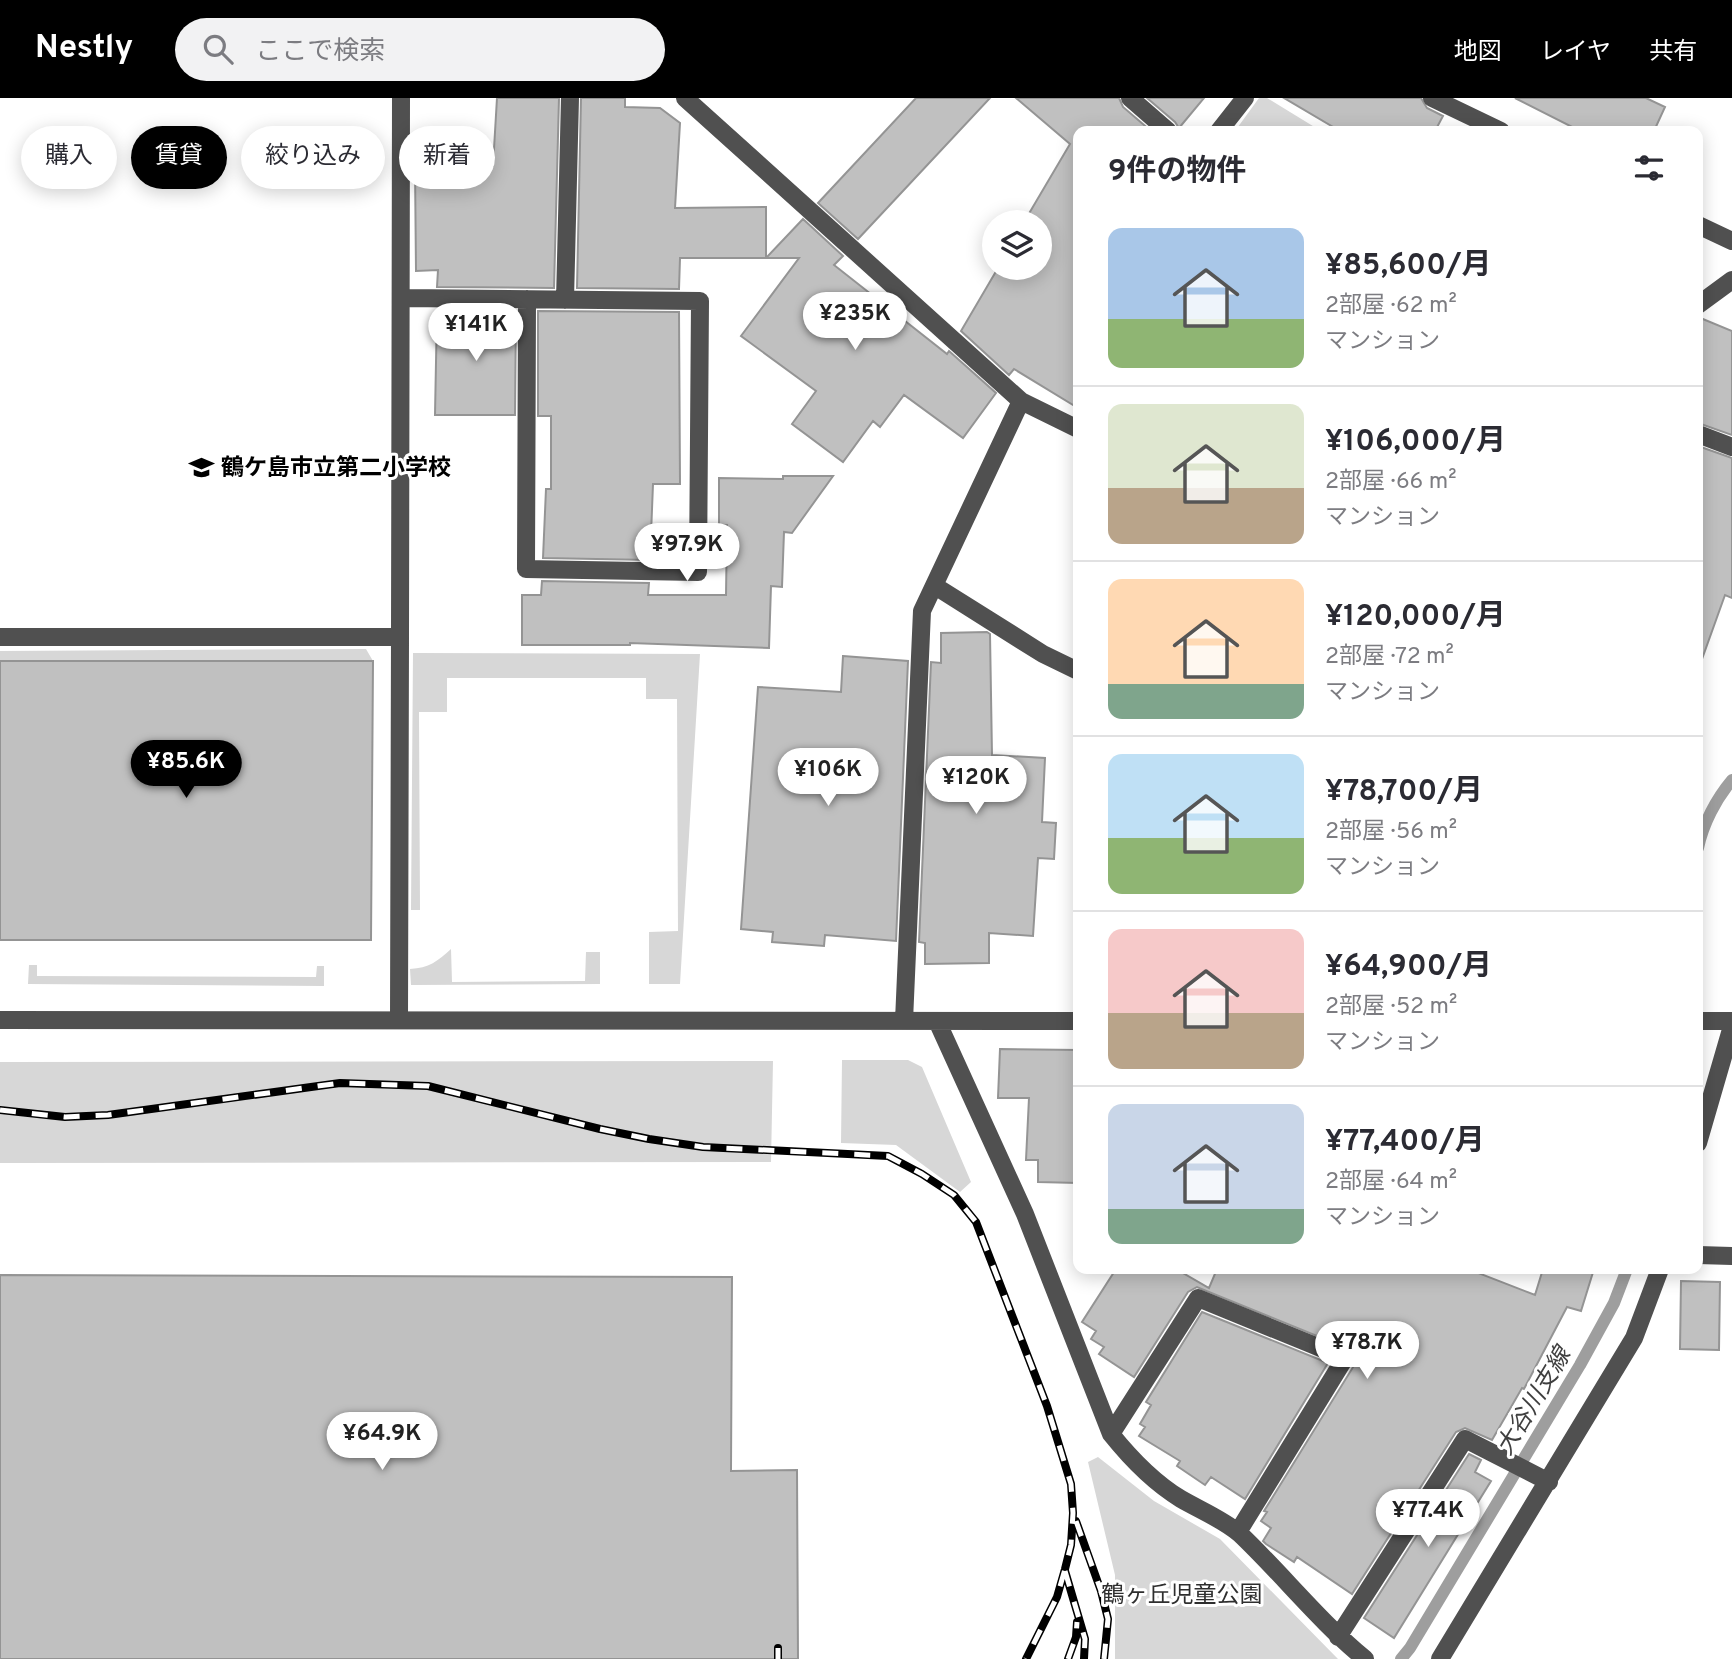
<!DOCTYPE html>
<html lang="ja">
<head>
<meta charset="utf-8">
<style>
  body { margin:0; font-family:Overpass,"Noto Sans JP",sans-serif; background:#f2f2f3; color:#2b2b33; height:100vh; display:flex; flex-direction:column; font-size:26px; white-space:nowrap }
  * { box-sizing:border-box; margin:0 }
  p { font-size:23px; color:#7c7c81 }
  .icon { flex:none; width:38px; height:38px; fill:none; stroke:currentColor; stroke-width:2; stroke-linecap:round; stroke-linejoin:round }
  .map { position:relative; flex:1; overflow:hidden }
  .drawer { position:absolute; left:1073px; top:28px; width:630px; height:1148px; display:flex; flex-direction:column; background:#fff; border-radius:14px; box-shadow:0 4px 18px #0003 }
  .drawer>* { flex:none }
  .banner { position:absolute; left:21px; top:28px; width:665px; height:63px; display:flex; gap:14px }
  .controls { position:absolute; left:982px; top:112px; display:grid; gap:14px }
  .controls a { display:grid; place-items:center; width:70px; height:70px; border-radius:50%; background:#fff; box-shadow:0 4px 18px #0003; font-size:35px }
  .price { position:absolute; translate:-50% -60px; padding:0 16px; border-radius:24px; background:#fff; color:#222; font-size:23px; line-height:46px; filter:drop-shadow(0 2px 4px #0008) }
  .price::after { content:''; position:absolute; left:50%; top:42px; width:21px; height:16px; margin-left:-10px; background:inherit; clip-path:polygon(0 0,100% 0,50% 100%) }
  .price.selected { background:#000; color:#fff }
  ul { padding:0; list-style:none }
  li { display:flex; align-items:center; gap:21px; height:175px; padding:0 35px }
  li+li { border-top:2px solid #e1e1e2 }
  li span { display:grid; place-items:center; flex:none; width:196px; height:140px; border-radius:14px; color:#555 }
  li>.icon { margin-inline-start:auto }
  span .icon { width:84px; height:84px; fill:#fffc; stroke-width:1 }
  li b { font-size:30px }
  h2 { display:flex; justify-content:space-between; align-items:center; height:84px; padding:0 35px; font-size:30px }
  .pill { padding:0 24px; border-radius:32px; background:#fff; box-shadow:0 4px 18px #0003; font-size:24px; line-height:63px }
  .pill.selected { background:#000; color:#fff }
  header { display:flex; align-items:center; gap:42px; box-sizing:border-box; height:98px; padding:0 35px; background:#000; color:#fff }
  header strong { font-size:33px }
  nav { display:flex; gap:38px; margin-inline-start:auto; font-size:24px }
  .search { width:490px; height:63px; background:#f2f2f3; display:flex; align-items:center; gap:18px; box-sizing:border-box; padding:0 24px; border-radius:38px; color:#7c7c81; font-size:26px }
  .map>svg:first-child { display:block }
  .green { fill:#d7d7d7 }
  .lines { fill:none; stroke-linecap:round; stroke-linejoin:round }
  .stream { stroke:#9e9e9e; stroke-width:12 }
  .building { fill:#c0c0c0; stroke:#949494; stroke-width:2 }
  .minor { stroke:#505050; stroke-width:18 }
  .rail-casing { stroke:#000; stroke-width:8 }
  .rail { stroke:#fff; stroke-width:5; stroke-dasharray:16; stroke-linecap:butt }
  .labels { text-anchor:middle; stroke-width:6; stroke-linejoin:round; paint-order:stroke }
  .poi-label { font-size:23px; font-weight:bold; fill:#000; stroke:#fff; text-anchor:start }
  .park-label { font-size:23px; fill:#2e2e2e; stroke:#fff }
  .water-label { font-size:24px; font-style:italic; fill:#3f3f3f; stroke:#fff }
</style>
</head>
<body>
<header>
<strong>Nestly</strong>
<div class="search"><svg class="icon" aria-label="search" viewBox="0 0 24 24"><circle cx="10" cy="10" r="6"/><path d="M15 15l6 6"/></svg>ここで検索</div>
<nav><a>地図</a><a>レイヤ</a><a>共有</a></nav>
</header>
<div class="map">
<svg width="1732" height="1561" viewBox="0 0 1732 1561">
  <rect width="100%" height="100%" fill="#fff"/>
  <path class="green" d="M1259,0h8l54,33h-86z
    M366,551l7,12h-373v-10z
    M413,555l287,1 -20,330h-31v-52l29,-1 -1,-232h-31v-21h-199v34h-28l1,198h-9z
    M451,851l1,33 133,-1 1,-29h14v32l-189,1 -1,-16c19,-1 28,-8 41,-20z
    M29,867h8v11l279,1 1,-11h7v20l-296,-2z
    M842,962h66l14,7 49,115 -11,10 -64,-47 -55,-2z
    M773,963l-2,101 -771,1v-101z
    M1098,1359l56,44 66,38 118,120h-223v-84l-27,-113z"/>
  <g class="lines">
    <path class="stream" d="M1698,750c5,-24 18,-49 34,-68
      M1401,1561l9,-11 170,-283 34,-62 13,-34"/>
  </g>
  <path class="building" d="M497,0h62l-5,190 -117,-1 1,-17 -22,1 -1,-104 78,-1z
    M581,0h44v9l35,1 20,15 -5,85 91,-1v51h-86l-1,31 -102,-1z
    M916,0h74l-132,141 -40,-36z
    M1016,0h103l4,9 28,24h-73v277l-64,-39 -5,6 -48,-44 37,-63h42v-46h-16l46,-78z
    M1147,0h57l-25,30 -4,-6z
    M1284,0h137l6,10 16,8 -8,15h-95z
    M1515,0h131l19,9 -11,24h-74z
    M803,121l40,37 -9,9 113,89 2,-3 47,42 -33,45 -59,-43 -24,32 -7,-6 -30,41 -51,-38 24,-33 -75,-55 58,-78h-33z
    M437,212l79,1 -1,104h-80z
    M538,213l141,1 1,172h-27l-3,76 -107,-2 3,-69h5v-73h-13z
    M1698,219l34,14v104l-34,-12z
    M1698,348l34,12v140l-7,-3 -23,64 -4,-1z
    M783,378h50l-41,57 -8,-1 -2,55 -11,-1 -2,62 -139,-5v2h-108v-50h19l1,-14 107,2 -1,12h78l1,-70h-8v-47l64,1z
    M987,534l3,2 2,121 53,3 -3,64 14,1 -2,36 -16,-1 -5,78 -44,-3v30l-64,1v-21l-6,-1 12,-280 10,1v-30z
    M843,558l65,5 -12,280 -71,-6 -1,11 -52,-4 1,-10 -32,-3 17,-242 83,5z
    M0,563h373l-2,279h-371z
    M1000,951l78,1v133l-40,-1v-22h-12l3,-62h-31z
    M1116,1171h60l33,19 8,-19h251l67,26 8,-26h51l-13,42 -14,-4 -43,82 -2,-1 -30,52 -27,-12 -9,4 -104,162 -55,-37 -3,5 -28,-18 -3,-3 8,-13 -10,-7 6,-9 -3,-1 91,-147 1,-7 -2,-6 -157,-64 -9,5 -54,85 -35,-23 5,-7 -13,-8 5,-8 -14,-9z
    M0,1177l732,2 -1,194 66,-1 1,189h-798z
    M1681,1183l39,1 -1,68 -39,-1z
    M1202,1214l126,51 -83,136 -34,-22 -6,8 -28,-19 3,-5 -41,-25 6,-9 -5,-3 11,-19 -5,-3z
    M1469,1356l12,6 -6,12 16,9 -97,157 -30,-20z"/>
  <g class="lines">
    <path class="minor" d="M685,0l336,303 57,28
      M1130,0l38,33
      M1432,0l69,33
      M1219,33l26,-33
      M1698,127l34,16
      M402,200c99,1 199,2 298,3l-2,271 -172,-3 1,-270
      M565,202l5,-202
      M1698,207l34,-25
      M1698,336l34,13
      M935,488l108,68 35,17
      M0,539h400l-1,383
      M400,539l1,-539
      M0,922l1078,1
      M904,923l18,-410 99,-210
      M937,923l88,193 86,220c20,25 42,48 70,65 19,11 43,21 59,35 43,41 79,87 125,125
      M1698,923h34
      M1698,1045l34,-117
      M1698,1157l34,1
      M1111,1336l87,-136 147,60 -107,174
      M1338,1539l127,-198 84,43
      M1440,1561l194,-321 26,-69"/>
    <defs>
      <path id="rail" d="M0,1012l65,7 43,-2 232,-32 88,3 172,43 49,10 54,8 185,9 34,18 32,21 22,27 71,184 24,78 2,29 -2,32 -6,24 -8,28 -31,62
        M1076,1423l25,70 7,28 -4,40
        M1065,1473l20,68 -1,20
        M778,1550v11
        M1068,1561l8,-22 1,-15"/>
    </defs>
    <use href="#rail" class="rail-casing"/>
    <use href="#rail" class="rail"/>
  </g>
  <defs>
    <symbol id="school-bare" viewBox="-9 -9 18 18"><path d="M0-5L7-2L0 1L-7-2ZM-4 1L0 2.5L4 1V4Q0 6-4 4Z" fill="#000" stroke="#fff" stroke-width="2.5" paint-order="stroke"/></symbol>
  </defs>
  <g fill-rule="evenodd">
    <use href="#school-bare" x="184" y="352" width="35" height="35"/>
  </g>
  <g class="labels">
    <g class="poi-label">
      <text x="221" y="377">鶴ケ島市立第二小学校</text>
    </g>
    <g class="park-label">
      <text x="1182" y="1504">鶴ヶ丘児童公園</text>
    </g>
    <g class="water-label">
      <text transform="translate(1533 1303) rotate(-59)" y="8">大谷川支線</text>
    </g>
  </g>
</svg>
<div class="controls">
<a><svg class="icon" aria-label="layers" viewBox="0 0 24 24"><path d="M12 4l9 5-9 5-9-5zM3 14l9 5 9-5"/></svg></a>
</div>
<b class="price" style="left:855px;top:254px">¥235K</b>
<b class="price" style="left:476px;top:265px">¥141K</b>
<b class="price" style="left:687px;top:485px">¥97.9K</b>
<b class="price selected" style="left:186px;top:702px">¥85.6K</b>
<b class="price" style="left:828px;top:710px">¥106K</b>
<b class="price" style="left:976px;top:718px">¥120K</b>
<b class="price" style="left:1367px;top:1283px">¥78.7K</b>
<b class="price" style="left:382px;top:1374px">¥64.9K</b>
<b class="price" style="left:1428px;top:1451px">¥77.4K</b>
<div class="banner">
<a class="pill">購入</a>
<a class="pill selected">賃貸</a>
<a class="pill">絞り込み</a>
<a class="pill">新着</a>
</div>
<section class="drawer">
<h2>9件の物件<svg class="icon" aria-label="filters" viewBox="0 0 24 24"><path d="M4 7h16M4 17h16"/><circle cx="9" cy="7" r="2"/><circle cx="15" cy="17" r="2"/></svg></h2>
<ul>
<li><span style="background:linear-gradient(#a9c7e8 65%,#8fb573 0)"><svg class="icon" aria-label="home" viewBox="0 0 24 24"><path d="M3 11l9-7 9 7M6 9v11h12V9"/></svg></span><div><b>¥85,600/月</b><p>2部屋 · 62 m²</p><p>マンション</p></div></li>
<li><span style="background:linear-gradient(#dfe7d0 60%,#b9a48a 0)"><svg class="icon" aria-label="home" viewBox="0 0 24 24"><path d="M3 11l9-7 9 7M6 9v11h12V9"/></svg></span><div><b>¥106,000/月</b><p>2部屋 · 66 m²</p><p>マンション</p></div></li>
<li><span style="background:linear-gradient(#ffd9b3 75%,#7fa58c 0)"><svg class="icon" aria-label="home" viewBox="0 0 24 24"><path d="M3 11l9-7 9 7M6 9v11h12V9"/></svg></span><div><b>¥120,000/月</b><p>2部屋 · 72 m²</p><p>マンション</p></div></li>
<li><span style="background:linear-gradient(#bfe0f5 60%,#8fb573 0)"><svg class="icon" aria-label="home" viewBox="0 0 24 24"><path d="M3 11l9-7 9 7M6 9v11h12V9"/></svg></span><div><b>¥78,700/月</b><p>2部屋 · 56 m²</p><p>マンション</p></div></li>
<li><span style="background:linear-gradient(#f6c9c9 60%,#b9a48a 0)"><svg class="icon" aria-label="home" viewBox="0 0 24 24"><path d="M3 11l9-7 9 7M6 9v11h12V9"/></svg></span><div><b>¥64,900/月</b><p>2部屋 · 52 m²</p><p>マンション</p></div></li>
<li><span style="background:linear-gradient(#c9d6e8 75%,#7fa58c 0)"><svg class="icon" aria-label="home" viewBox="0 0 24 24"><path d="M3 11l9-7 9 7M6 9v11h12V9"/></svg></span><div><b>¥77,400/月</b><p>2部屋 · 64 m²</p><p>マンション</p></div></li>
</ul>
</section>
</div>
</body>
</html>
